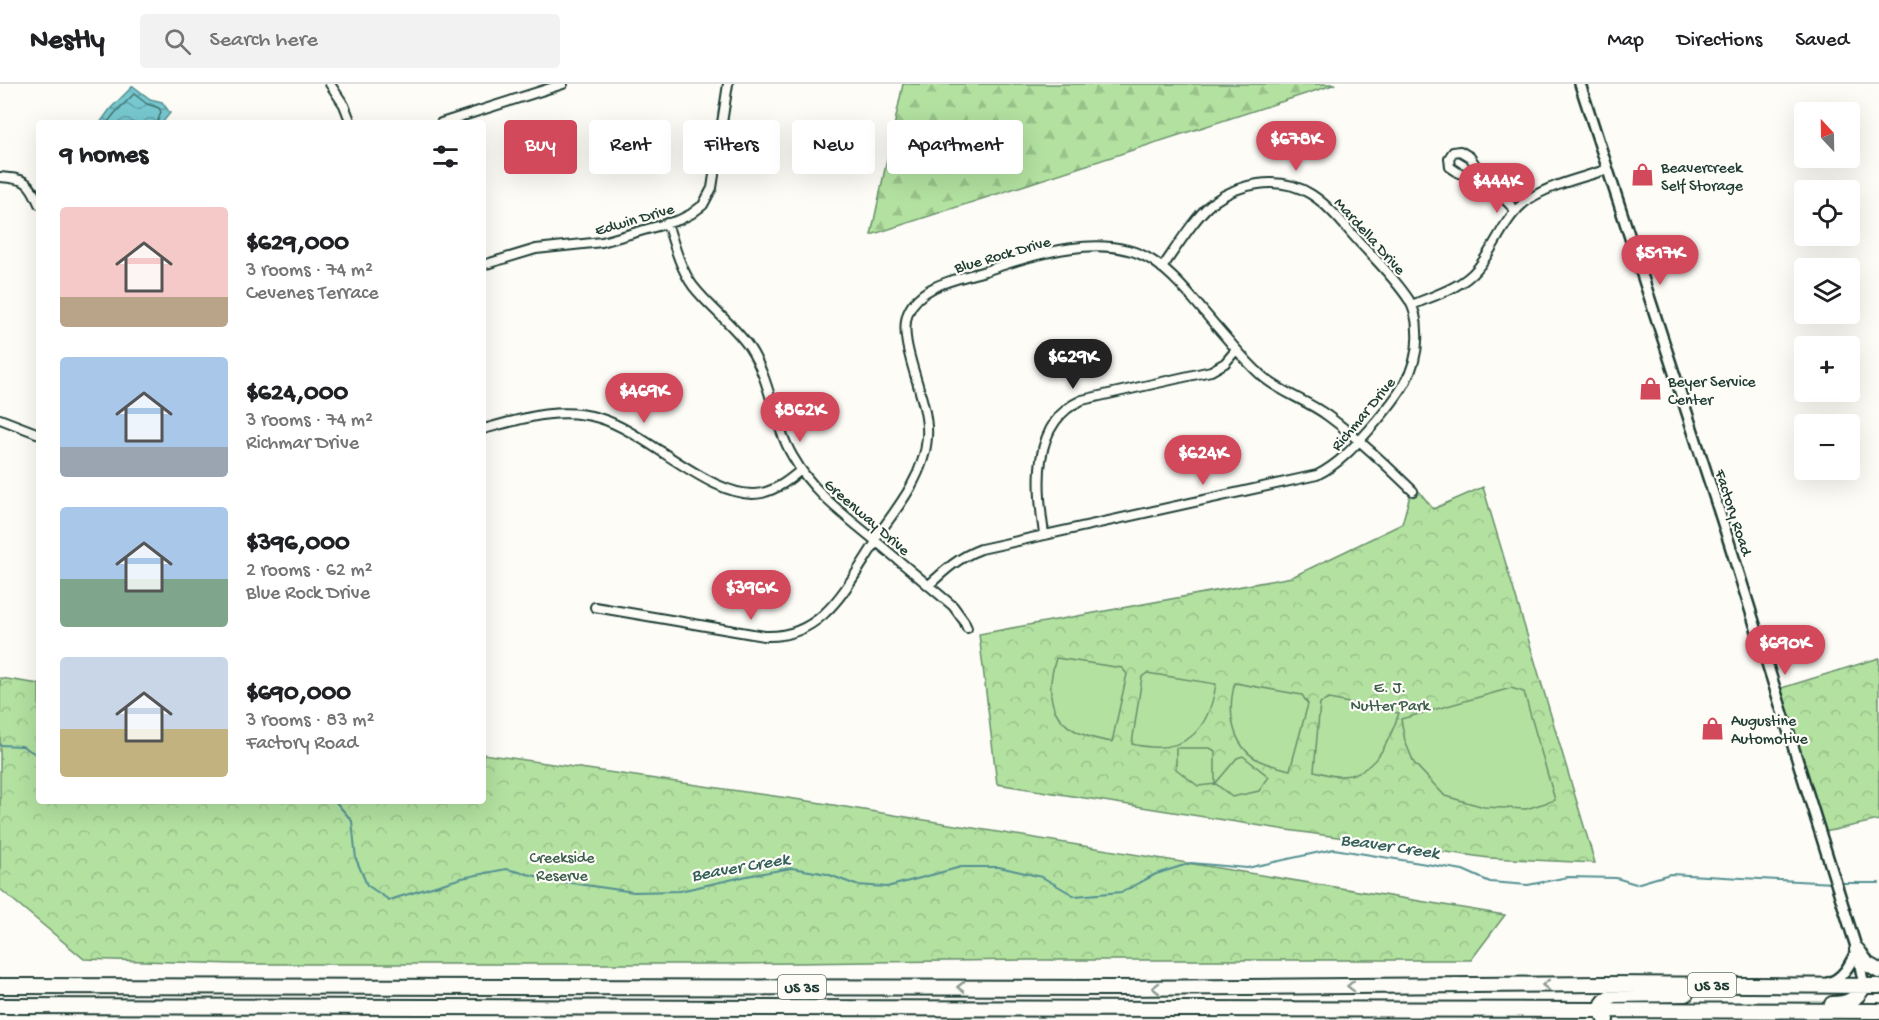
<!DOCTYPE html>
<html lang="en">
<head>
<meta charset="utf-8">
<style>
  body { margin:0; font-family:"Gochi Hand",sans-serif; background:#f2f2f2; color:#202124; height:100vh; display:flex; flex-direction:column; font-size:22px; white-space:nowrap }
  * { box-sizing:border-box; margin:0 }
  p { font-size:20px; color:#757577 }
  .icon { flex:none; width:33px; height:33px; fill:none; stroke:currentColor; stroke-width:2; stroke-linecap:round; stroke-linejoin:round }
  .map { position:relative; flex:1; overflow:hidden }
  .details { position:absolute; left:36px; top:36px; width:450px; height:684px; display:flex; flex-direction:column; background:#fff; border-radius:6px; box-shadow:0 6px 24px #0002 }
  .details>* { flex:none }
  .banner { position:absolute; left:504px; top:36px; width:570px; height:54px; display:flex; gap:12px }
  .needle { width:39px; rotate:338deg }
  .buttons { position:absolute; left:1794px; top:18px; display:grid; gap:12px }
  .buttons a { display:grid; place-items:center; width:66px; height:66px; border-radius:6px; background:#fff; box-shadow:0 6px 24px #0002; font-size:30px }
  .price { position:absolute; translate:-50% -51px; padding:0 14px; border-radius:21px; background:#d1495b; color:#fff; font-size:20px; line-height:39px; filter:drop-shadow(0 2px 3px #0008) }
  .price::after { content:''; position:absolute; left:50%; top:36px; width:18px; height:14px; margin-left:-9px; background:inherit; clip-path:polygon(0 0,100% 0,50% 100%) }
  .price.active { background:#222; color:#fff }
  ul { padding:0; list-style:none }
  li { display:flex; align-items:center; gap:18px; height:150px; padding:0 24px }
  li span { display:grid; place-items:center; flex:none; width:168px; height:120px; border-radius:6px; color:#555 }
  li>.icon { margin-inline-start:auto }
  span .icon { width:72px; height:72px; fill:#fffc; stroke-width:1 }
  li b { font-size:26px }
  h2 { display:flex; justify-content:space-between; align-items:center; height:72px; padding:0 24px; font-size:26px }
  .pill { padding:0 21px; border-radius:6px; background:#fff; box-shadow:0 6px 24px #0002; font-size:21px; line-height:54px }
  .pill.active { background:#d1495b; color:#fff }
  header { display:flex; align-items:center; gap:36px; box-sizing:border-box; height:84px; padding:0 30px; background:#fff; border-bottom:2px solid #e0e0e0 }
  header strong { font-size:28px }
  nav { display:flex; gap:33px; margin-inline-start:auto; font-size:21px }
  .search { width:420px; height:54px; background:#f2f2f2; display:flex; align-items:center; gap:15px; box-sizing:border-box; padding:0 21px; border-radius:6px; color:#757577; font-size:22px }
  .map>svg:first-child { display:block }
  .forest { fill:url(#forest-firs); stroke:#688f6a; stroke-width:1.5 }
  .park { fill:url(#park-crowns); stroke:#688f6a; stroke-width:1.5 }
  .pitch { fill:#b2e1a0; stroke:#688f6a; stroke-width:1.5 }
  .water { fill:url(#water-waves); stroke:#549091; stroke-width:1.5 }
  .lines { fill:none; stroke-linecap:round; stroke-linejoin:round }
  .shore { stroke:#427572; stroke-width:1.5 }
  .stream { stroke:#549091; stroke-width:2 }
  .minor-casing { stroke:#1f3d34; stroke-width:12 }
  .tertiary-casing { stroke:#1f3d34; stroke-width:14 }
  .trunk-casing { stroke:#1f3d34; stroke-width:18 }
  .motorway-casing { stroke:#1f3d34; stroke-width:18 }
  .minor { stroke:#fdfcf7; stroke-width:8 }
  .tertiary { stroke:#fdfcf7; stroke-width:9 }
  .trunk { stroke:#fdfcf7; stroke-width:14 }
  .motorway { stroke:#fdfcf7; stroke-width:14 }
  .oneway { stroke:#8e9c96 }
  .labels { text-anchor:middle; stroke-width:4.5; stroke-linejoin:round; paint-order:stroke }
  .shield { fill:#fdfcf7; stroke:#62766e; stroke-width:1.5 }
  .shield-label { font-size:15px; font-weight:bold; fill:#1f3d34 }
  .poi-label { font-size:16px; fill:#1f3d34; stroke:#fdfcf7; text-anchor:start }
  .street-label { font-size:16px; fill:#1f3d34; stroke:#fdfcf7 }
  .park-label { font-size:16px; fill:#3c5e4a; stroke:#fdfcf7 }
  .water-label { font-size:18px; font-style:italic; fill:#35605b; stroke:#fdfcf7 }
</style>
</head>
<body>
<header>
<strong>Nestly</strong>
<div class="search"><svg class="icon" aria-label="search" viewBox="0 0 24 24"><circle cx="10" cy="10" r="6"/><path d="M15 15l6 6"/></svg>Search here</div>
<nav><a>Map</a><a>Directions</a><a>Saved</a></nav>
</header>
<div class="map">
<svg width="1879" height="936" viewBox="0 0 1879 936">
  <defs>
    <pattern id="forest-firs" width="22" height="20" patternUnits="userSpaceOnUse" patternTransform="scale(1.5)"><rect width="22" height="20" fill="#b2e1a0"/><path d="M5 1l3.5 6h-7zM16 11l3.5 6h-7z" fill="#99c28a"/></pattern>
    <pattern id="park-crowns" width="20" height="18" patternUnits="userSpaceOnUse" patternTransform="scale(1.5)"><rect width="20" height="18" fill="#b2e1a0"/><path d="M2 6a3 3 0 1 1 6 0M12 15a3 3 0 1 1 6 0" fill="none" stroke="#99c28a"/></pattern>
    <pattern id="water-waves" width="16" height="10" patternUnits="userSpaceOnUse" patternTransform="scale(1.5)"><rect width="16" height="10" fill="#77c8cf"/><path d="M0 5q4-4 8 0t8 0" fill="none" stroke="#61a4a9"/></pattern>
  </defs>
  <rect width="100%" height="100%" fill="#fdfcf7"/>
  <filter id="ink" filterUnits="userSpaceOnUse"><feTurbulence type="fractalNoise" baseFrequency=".0167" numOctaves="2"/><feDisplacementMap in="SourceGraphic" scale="12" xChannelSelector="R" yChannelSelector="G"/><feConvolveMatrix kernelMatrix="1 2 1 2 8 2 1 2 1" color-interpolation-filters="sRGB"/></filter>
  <g filter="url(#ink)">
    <path class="forest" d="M903,0h433l-465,151z"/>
    <path class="park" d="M1483,403l112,376 -106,-5 -202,-28 -290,-46 -18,-150 313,-57 110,-53 8,-29 8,-5 15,19z
      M1879,574v162l-59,13 -45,-143z
      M0,594l39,6v117h444v-47l332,48 690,113 -34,45h-441l-306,4h-491l-149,-5 -84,-70z"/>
    <path class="pitch" d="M1056,574l66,10 5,6 -15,68c-52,-8 -72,-32 -56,-84z
      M1147,589l69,11c-8,50 -33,72 -84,60l10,-67z
      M1235,599l67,12 6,9 -18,66c-11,-3 -22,-5 -32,-10 -27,-15 -31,-50 -23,-77z
      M1511,604l13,4 31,108 -29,9 -42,-2 -39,-11 -31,-33 -9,-22 -4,-22z
      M1329,615l70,14c-10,29 -25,65 -62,63 -8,0 -16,-4 -23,-5l6,-68z
      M1176,664h34l5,3v33l22,-26 6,-2 26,21 -10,14 -27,6 -16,-13 -18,2 -22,-17z"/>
    <path class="water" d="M133,2l17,13 12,3 8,11 -8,10h-62l10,-14z"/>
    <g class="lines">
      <path class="shore" d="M107,39l8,-10 19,-19 13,10 12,4 2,4 -4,11"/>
      <path class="stream" d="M0,661l22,1 17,10
        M335,717l17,20 4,38 11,26 22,15 73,-22 44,-9 51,12 77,11 46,-1 67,-15 45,-8 35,6 29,11 31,2 74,-20h38l43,10 33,19 47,-4 34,-18 35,-11 56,5 87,-19 129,21 27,12 38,3 40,-8 48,1 20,6 34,-10 163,9
        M1838,799h41"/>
      <defs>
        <path id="minor" d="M330,0l14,21 7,18
          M441,39l122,-39
          M0,93c25,2 29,3 39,27
          M1484,94l-25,-5 -9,-6 -1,-9 4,-6 7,-1 10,6 14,21 32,33
          M667,139c7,21 13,45 26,63 17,22 40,38 56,61 22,33 24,76 44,110 19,34 50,57 79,81 27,23 54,45 81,68l11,15 3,7
          M483,181l53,-16 66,-7 77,-22 12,-6 12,-9 9,-17 16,-104
          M1412,221c23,-10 49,-17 65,-36 19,-22 27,-53 52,-70 23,-15 53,-21 79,-30
          M0,335l39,15
          M483,345c39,-10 76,-23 116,-11 49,14 116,85 163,75 16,-4 27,-13 39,-23
          M1044,450c-7,-46 -13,-112 38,-134l129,-29 14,-8 11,-13
          M874,456c22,-30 51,-65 53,-103 3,-39 -31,-93 -19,-124 12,-29 51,-34 77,-42 48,-16 121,-41 168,-10 24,16 44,43 63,65 15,17 29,35 46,50 19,17 45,24 66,40 30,22 58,49 85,75
          M929,501c16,-15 30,-28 52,-36l336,-74c22,-11 37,-28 53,-46 25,-29 50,-57 47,-98 0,-12 -2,-21 -8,-31 -13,-20 -31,-38 -47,-55 -32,-35 -52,-68 -104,-61 -17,2 -32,9 -46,19 -17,14 -36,45 -50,65
          M595,523l169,29c60,3 83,-51 112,-94"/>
        <path id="tertiary" d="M1580,0l149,458 128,408 7,36
          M1828,899c16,-5 22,-19 29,-33"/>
        <path id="trunk" d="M1857,866l10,14 12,7
          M1604,900l275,2
          M1832,920c16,0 25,-5 32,-18
          M1600,926l279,1
          M1606,936c-8,-11 -5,-18 7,-25l73,-1"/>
        <path id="motorway" d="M0,902l1118,2 486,-4
          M0,922l1600,4"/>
      </defs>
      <use href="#minor" class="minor-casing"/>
      <use href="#tertiary" class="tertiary-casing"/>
      <use href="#trunk" class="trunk-casing"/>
      <use href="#motorway" class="motorway-casing"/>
      <use href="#minor" class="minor"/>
      <use href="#tertiary" class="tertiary"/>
      <use href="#trunk" class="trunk"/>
      <use href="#motorway" class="motorway"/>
    </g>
    <defs><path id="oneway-chevron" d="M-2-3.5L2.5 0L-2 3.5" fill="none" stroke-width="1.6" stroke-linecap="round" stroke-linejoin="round" transform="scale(1.5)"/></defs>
    <g class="oneway">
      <use href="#oneway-chevron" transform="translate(1546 901) rotate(179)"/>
      <use href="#oneway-chevron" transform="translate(1351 902) rotate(179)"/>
      <use href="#oneway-chevron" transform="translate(961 903) rotate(-180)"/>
      <use href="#oneway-chevron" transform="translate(1156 904) rotate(180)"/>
    </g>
  </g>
  <defs>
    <symbol id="shop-bare" viewBox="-9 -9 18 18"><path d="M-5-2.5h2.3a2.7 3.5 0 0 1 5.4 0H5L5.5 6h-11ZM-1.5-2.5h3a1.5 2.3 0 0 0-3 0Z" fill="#d1495b" stroke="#fdfcf7" stroke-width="2.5" paint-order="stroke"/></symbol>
  </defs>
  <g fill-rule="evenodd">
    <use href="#shop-bare" x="1626" y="74" width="33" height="33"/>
    <use href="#shop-bare" x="1634" y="288" width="33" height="33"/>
    <use href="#shop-bare" x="1696" y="628" width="33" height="33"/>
  </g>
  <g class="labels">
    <g class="shield">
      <rect x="1688" y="889" width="48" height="24" rx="4.5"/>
      <rect x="778" y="891" width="48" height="24" rx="4.5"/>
    </g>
    <g class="shield-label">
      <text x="1712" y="906">US 35</text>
      <text x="802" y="908">US 35</text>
    </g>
    <g class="poi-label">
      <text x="1661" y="88">Beavercreek<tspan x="1661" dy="18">Self Storage</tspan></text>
      <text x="1668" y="302">Beyer Service<tspan x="1668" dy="18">Center</tspan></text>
      <text x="1731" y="641">Augustine<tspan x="1731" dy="18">Automotive</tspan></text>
    </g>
    <g class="street-label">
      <text transform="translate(634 134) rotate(-16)" y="6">Edwin Drive</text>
      <text transform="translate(1371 151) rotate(48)" y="6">Mardella Drive</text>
      <text transform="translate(1002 169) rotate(-16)" y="6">Blue Rock Drive</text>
      <text transform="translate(1362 329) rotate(-50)" y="6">Richmar Drive</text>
      <text transform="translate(1735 428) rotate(72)" y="6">Factory Road</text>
      <text transform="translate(868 432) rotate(41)" y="6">Greenway Drive</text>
    </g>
    <g class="park-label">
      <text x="1390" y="608">E. J.<tspan x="1390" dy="18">Nutter Park</tspan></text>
      <text x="562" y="778">Creekside<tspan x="562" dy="18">Reserve</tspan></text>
    </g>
    <g class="water-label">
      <text transform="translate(1390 761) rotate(8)" y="6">Beaver Creek</text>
      <text transform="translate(740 782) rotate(-10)" y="6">Beaver Creek</text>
    </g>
  </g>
</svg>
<div class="buttons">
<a><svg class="needle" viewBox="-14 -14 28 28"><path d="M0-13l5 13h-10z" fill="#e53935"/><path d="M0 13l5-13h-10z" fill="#757577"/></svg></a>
<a><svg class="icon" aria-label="locate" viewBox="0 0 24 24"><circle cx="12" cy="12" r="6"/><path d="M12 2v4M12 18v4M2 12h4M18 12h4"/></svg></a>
<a><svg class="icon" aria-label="layers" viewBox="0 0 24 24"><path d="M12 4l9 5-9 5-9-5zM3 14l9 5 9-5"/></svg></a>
<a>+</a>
<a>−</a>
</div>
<b class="price" style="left:1296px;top:88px">$678K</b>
<b class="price" style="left:1497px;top:130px">$444K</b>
<b class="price" style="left:1660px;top:202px">$517K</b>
<b class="price active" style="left:1073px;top:306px">$629K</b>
<b class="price" style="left:644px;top:340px">$469K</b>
<b class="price" style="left:800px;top:359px">$862K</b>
<b class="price" style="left:1203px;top:402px">$624K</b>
<b class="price" style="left:751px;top:537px">$396K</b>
<b class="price" style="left:1785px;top:592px">$690K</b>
<div class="banner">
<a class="pill active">Buy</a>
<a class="pill">Rent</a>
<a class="pill">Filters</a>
<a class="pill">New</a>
<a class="pill">Apartment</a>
</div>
<section class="details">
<h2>9 homes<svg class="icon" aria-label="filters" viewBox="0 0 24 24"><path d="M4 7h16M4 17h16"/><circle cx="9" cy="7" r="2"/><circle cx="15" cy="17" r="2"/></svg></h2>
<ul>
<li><span style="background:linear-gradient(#f6c9c9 75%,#b9a48a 0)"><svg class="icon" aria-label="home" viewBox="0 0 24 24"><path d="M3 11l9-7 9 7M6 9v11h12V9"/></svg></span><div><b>$629,000</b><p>3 rooms · 74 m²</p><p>Cevenes Terrace</p></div></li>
<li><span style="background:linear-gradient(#a9c7e8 75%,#9aa5b1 0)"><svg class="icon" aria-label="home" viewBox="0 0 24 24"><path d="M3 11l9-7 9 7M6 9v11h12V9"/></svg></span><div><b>$624,000</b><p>3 rooms · 74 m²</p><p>Richmar Drive</p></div></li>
<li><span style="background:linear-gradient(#a9c7e8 60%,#7fa58c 0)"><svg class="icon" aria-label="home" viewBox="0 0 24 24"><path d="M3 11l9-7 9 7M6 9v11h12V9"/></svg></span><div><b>$396,000</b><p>2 rooms · 62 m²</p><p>Blue Rock Drive</p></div></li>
<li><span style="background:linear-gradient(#c9d6e8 60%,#c2b280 0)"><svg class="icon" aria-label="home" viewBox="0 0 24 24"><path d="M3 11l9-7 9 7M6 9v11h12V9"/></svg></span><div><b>$690,000</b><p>3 rooms · 83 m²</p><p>Factory Road</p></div></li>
</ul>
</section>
</div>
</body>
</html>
